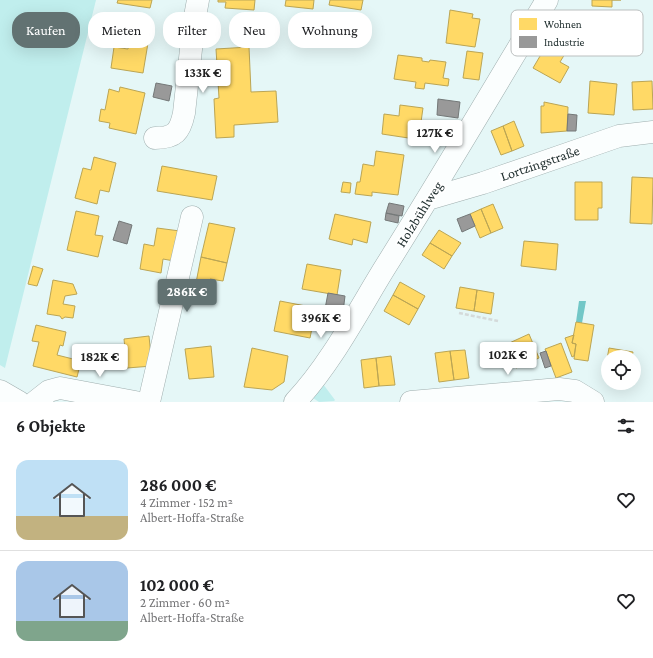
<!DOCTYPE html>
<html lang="de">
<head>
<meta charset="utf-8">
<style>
  body { margin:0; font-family:"Crimson Pro",serif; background:#f6f6f6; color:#202124; height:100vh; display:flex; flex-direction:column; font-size:15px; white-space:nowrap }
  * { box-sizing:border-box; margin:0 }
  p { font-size:13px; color:#757577 }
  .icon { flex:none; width:22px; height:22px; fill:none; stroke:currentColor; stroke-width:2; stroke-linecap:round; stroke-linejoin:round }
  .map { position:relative; height:402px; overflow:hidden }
  .side { display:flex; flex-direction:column; background:#fff; flex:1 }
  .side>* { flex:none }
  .hud { position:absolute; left:12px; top:12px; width:400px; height:36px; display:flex; gap:8px }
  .fabs { position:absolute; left:601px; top:350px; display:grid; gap:8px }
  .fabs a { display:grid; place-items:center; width:40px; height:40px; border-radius:50%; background:#fff; box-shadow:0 4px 16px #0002; font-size:20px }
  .price { position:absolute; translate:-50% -34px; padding:0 9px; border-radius:4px; background:#fff; color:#222; font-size:13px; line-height:26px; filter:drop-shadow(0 1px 2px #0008) }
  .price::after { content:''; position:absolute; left:50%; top:24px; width:12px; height:9px; margin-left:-6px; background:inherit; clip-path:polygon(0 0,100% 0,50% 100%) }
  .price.on { background:#627272; color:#fff }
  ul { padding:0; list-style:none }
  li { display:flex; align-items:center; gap:12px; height:100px; padding:0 16px }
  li+li { border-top:1px solid #e0e0e0 }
  li span { display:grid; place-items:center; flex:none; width:112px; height:80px; border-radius:12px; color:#555 }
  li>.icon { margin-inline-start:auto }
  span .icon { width:48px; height:48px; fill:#fffc; stroke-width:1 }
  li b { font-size:17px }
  h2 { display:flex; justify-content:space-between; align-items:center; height:48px; padding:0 16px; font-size:17px }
  .tag { padding:0 14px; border-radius:16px; background:#fff; box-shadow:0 4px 16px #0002; font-size:14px; line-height:36px }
  .tag.on { background:#627272; color:#fff }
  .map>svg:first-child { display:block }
  .green { fill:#c0eeed }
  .water { fill:#72c7c7 }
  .homes { fill:#ffd966; stroke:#bba554 }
  .industry { fill:#999; stroke:#747878 }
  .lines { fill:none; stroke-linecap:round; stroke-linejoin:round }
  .minor-casing { stroke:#9faeae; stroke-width:23 }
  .path { stroke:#d4dada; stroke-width:2.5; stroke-dasharray:4 2; stroke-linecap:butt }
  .minor { stroke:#fbfefe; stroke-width:22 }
  .labels { text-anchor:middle; stroke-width:4; stroke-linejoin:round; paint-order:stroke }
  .street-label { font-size:14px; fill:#1c2b2b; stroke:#fff }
  .key { fill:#fff; stroke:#bbbfbf; stroke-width:1 }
  .key-label { font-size:11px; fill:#1c2b2b }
</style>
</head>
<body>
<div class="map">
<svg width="653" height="402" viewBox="0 0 653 402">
  <rect width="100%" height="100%" fill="#e5f7f7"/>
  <path class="green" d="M0,0h96l-91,368 -5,-3z
    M323,384l12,16 -1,1 -15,1 -6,-4v-2z"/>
  <path class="water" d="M579,301h7l-4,22 -6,-1z"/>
  <path class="homes" d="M118,0h34l-2,8 -33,-5z
    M218,0h37l-1,10 -29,-2 1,-6h-8z
    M286,0h28l-1,9 -28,-3z
    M330,0h33l-2,10 -32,-5z
    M592,0h29h-9v7l-20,-1z
    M450,10l23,4 -1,4 8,1 -5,28 -29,-4z
    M556,29l18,10 -14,23 9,5 -9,16 -27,-15z
    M129,40l19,3 -5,30 -32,-5 3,-21 14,2z
    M249,47l2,45 25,-1 2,31 -44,3v12l-18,1 -2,-39 5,-1 -3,-49z
    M467,51l16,2 -4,27 -16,-2z
    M398,55l24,3v3l7,1 1,-2 16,2 -3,16 6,1 -1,7 -23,-3 -1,6 -9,-1 1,-6 -22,-3z
    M590,81l27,3 -3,31 -26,-2z
    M652,81l1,28 -20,1 -1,-28z
    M120,87l25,6 -9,41 -27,-6 1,-5 -11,-2 2,-12 4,1 4,-21 10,3z
    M544,102l24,5 -1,24 -26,2v-27h3z
    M400,105l23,3 -4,28 -4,-1v4l-33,-5 2,-20 15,2z
    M514,121l10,25 -12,5 -9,-25z
    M503,126l9,25 -11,4 -10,-24z
    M376,151l28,4 -6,40 -26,-3v4l-17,-2 2,-12h3l3,-18 11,2z
    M94,157l22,6 -7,29 -9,-2 -3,14 -22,-6 8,-30 8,2z
    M162,166l55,10 -5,24 -55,-9z
    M632,177l21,1 -1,46 -22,-1z
    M343,182l8,1 -1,10 -9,-1z
    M575,182h27v26h-4v12h-23z
    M493,204l10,24 -12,5 -10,-24z
    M481,209l10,24 -11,5 -10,-24z
    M76,211l23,5 -4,19 8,1 -5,21 -31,-7z
    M335,214l36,8 -4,21 -14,-4 -1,6 -23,-6z
    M209,223l26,5 -8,35 -26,-6z
    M157,228l23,3 -6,30 -11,-2 -2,14 -21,-4 4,-25 10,2z
    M439,230l22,13 -9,13 -22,-13z
    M524,241l34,3 -2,26 -35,-4z
    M430,243l22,13 -8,13 -22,-14z
    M201,257l26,6 -4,18 -13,-2 -2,12 -13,-3z
    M307,264l34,6 -4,25 -35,-6z
    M33,266l10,3 -6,17 -9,-2z
    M53,280l20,4 4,10 -12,2 -2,8 12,2 -2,12 -8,-1 -3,2 -2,-3 -13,-2z
    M400,282l25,14 -7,13 -25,-14z
    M460,287l17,3 -3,21 -18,-3z
    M477,290l17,3 -3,21 -17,-3z
    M393,295l25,14 -9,16 -25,-14z
    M280,301l36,7 -6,30 -36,-7z
    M576,322l18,3 -6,36 -14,-2 2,-15 -4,-1z
    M36,325l30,7 -3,14 -3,-1 -3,10 24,6 -4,16 -44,-11 6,-24 -7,-1z
    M529,334l10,24 -23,10 -11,-23z
    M574,335l-2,8 4,1 -2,12 -2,1 -7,-19z
    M149,336l3,30 -25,2 -3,-29z
    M561,343l11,29 -16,6 -11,-29z
    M211,346l3,31 -25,2 -4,-30z
    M252,348l36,8 -4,26 -12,8 -28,-3z
    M609,348l24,4 -1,5h-24v20l-4,-1z
    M465,350l4,28 -15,2 -4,-29z
    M450,351l4,29 -15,2 -4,-29z
    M391,356l4,29 -16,1 -3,-28z
    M376,358l3,28 -15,2 -3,-28z"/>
  <path class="industry" d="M156,83l16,3 -3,15 -16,-4z
    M438,99l22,3 -2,16 -21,-3z
    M568,114l9,1 -1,16h-9z
    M389,203l15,3 -2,10 -16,-3z
    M386,213l13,3 -1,7 -13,-3z
    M470,214l5,12 -13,6 -5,-13z
    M119,221l13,4 -5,19 -14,-4z
    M328,293l17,3 -2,16 -18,-3z
    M546,351l5,15 -6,2 -5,-15z"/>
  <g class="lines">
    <defs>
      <path id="minor" d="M155,138c20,0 25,-6 29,-25l10,-91 4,-22
        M428,199l55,-16 136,-47 34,-4
        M0,391l19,11
        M35,402l14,-11 11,-3 75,14
        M149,402l43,-185
        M295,402c35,-37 62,-89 89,-133 56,-89 109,-179 163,-269
        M411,402l148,-13 16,2 18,11"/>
    </defs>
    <use href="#minor" class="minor-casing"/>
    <path class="path" d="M459,313l39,8"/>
    <use href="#minor" class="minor"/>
  </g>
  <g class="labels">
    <g class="street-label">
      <text transform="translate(540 163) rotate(-19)" y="5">Lortzingstraße</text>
      <text transform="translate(419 214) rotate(-58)" y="5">Holzbühlweg</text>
    </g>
  </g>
  <rect x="511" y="10" width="132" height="46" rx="6" class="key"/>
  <rect x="519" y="18" width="18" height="12" fill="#ffd966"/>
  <rect x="519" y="36" width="18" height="12" fill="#999"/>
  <g class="key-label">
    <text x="544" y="28">Wohnen</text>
    <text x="544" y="46">Industrie</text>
  </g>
</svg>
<div class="fabs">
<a><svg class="icon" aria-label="locate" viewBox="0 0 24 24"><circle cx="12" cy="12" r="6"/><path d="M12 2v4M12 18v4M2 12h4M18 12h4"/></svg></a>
</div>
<b class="price" style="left:203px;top:94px">133K €</b>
<b class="price" style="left:435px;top:154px">127K €</b>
<b class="price on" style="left:187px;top:313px">286K €</b>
<b class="price" style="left:321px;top:339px">396K €</b>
<b class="price" style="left:508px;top:376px">102K €</b>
<b class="price" style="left:100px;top:378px">182K €</b>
<div class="hud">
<a class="tag on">Kaufen</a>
<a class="tag">Mieten</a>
<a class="tag">Filter</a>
<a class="tag">Neu</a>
<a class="tag">Wohnung</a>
</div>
</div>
<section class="side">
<h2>6 Objekte<svg class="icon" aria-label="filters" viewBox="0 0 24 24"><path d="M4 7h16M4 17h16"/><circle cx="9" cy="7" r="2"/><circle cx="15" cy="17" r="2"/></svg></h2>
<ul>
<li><span style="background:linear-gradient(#bfe0f5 70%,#c2b280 0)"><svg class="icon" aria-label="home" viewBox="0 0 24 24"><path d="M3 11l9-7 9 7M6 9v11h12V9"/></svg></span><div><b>286 000 €</b><p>4 Zimmer · 152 m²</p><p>Albert-Hoffa-Straße</p></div><svg class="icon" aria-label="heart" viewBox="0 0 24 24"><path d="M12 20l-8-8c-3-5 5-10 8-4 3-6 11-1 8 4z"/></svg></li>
<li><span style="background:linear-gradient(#a9c7e8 75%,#7fa58c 0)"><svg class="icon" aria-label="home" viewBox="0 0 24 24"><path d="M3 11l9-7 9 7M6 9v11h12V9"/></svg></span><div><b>102 000 €</b><p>2 Zimmer · 60 m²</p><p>Albert-Hoffa-Straße</p></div><svg class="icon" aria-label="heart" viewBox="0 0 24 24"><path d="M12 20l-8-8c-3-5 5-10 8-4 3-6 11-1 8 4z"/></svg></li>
</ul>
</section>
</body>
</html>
